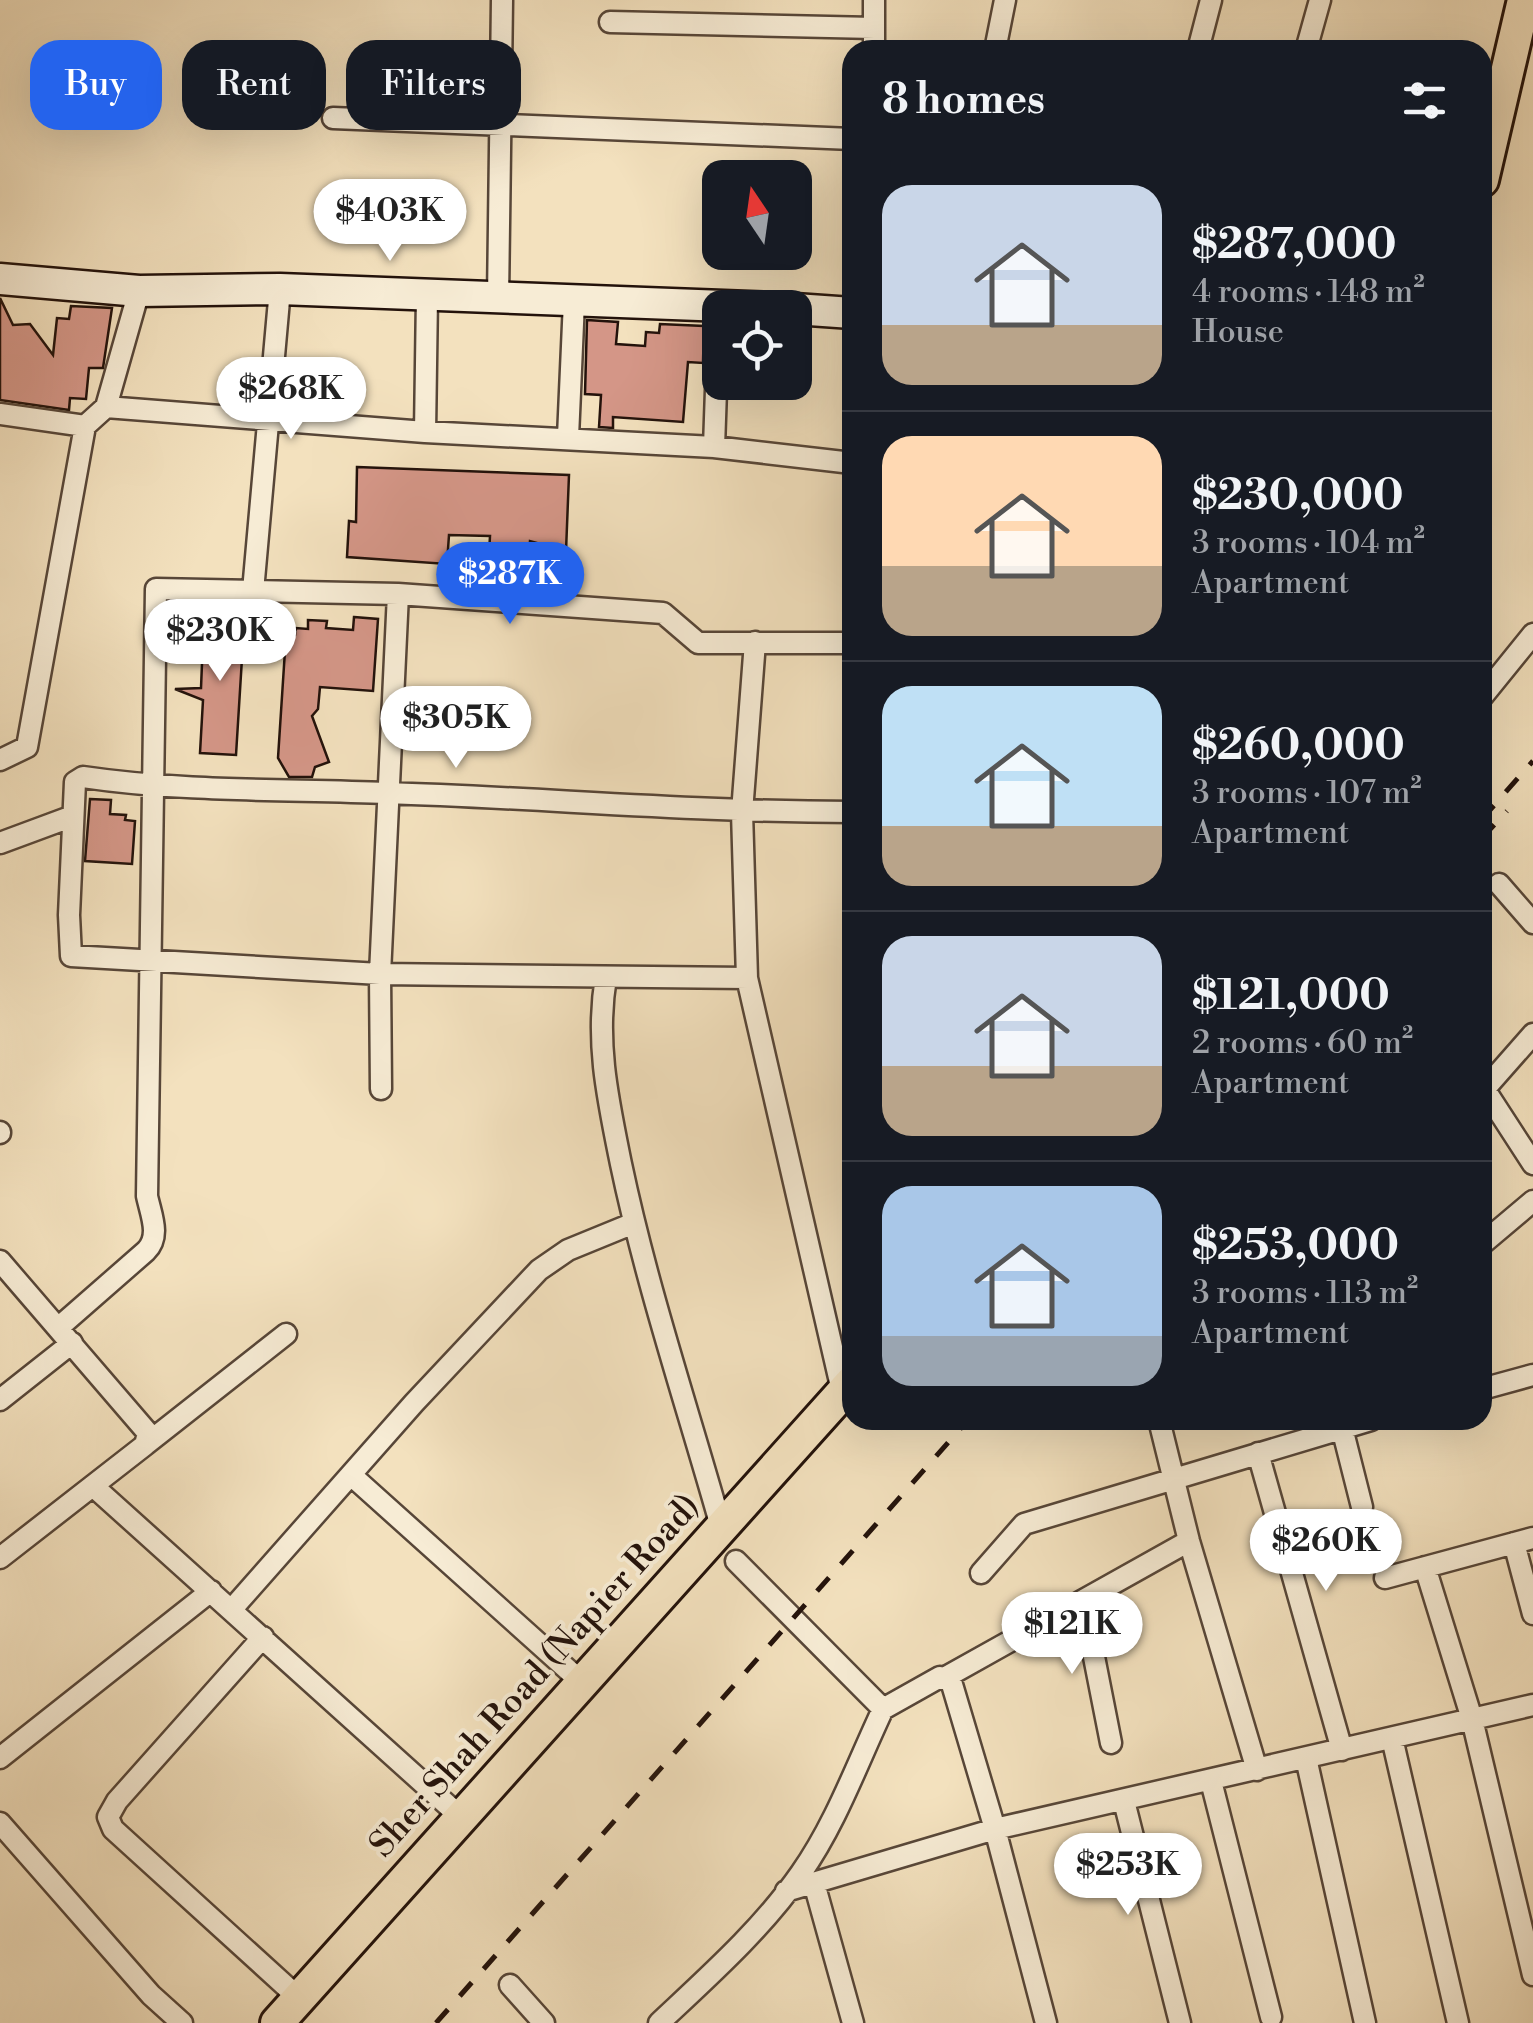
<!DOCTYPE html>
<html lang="en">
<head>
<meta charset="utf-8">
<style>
  body { margin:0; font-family:"Libre Bodoni",serif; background:#242831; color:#f1f3f6; height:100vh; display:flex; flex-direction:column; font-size:38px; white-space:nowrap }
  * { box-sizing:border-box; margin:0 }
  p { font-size:32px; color:#9ea1a6 }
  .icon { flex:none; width:55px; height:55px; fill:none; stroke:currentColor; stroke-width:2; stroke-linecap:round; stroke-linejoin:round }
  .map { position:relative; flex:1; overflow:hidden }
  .details { position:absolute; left:842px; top:40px; width:650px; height:1390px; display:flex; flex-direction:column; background:#171b24; border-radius:30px; box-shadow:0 10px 40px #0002 }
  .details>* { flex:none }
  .hud { position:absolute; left:30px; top:40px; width:662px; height:90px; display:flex; gap:20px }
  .needle { width:65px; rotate:347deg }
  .tools { position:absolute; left:702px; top:160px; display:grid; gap:20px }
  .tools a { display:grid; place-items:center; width:110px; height:110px; border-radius:20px; background:#171b24; box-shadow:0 10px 40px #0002; font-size:50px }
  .price { position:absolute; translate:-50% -85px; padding:0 22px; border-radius:35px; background:#fff; color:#222; font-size:32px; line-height:65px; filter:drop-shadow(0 2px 5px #0008) }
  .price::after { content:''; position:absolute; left:50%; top:60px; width:30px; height:22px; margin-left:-15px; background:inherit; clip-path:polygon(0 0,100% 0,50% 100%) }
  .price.on { background:#2563eb; color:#fff }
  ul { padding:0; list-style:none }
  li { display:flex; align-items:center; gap:30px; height:250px; padding:0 40px }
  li+li { border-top:2px solid #363941 }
  li span { display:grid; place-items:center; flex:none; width:280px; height:200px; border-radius:30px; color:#555 }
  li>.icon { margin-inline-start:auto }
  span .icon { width:120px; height:120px; fill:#fffc; stroke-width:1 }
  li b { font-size:42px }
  h2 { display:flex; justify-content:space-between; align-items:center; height:120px; padding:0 40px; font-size:42px }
  .chip { padding:0 35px; border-radius:30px; background:#171b24; box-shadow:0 10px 40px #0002; font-size:35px; line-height:90px }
  .chip.on { background:#2563eb; color:#fff }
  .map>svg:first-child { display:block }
  .building { fill:#d49687; stroke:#23120b; stroke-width:2.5 }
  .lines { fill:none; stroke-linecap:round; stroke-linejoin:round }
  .street-casing { stroke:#574638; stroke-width:25 }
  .secondary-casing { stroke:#23120b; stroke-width:35 }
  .primary-casing { stroke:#23120b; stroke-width:38 }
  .street { stroke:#f7ecd5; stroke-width:20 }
  .secondary { stroke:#f7ecd5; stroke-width:30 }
  .primary { stroke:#f3e1be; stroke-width:32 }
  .rail { stroke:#23120b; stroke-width:5; stroke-dasharray:18 18; stroke-linecap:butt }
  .labels { text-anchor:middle; stroke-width:8; stroke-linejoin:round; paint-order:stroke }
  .street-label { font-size:35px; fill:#23120b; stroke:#f7ecd5 }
</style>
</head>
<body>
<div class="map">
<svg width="1533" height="2023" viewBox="0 0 1533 2023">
  <rect width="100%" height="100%" fill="#f3e1be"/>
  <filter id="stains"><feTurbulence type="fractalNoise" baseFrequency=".002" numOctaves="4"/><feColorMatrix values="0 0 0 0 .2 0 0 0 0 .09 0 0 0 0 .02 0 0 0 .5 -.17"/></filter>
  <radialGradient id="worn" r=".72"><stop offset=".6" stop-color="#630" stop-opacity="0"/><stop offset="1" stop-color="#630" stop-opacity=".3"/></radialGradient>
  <path class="building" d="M0,298l13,27 17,-1 23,31 4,-37 12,1 2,-13 41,2 -9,60h-14l-3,31 -16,-1 -1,12 -69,-10z
    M587,320l31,2 -2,22 29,2 1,-14 13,1 1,-9 44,2 -1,37 -15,-1 -5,60 -70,-5v11l-14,-1 2,-32 -16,-1z
    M357,467l212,8 -3,76 -36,-10 -1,14 -40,-1 1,-18 -41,-1 -2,29 -100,-7 2,-36 7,1z
    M204,615l36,1v9l4,1 -8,129 -36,-2 3,-53 -28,-11 26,-1z
    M354,617l24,2 -5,72 -53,-4 -2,22 -6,7 17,46 -14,5 -3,10h-23l-11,-19 8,-123h9l1,-7 12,1v-9l19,1 -1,7 27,2z
    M90,799l21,1 -1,14 16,1 -1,5 10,1 -3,43 -47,-3z"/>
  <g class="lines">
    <defs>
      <path id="street" d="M610,22l264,6
        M874,50v-50
        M995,50l10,-50
        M1198,50l13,-50
        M1306,50l14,-50
        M333,118l519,21
        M498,299l4,-299
        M106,407l319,25 289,15 138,16
        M0,414l85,12
        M425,432l2,-136
        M568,437l6,-136
        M714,447l5,-143
        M253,591l27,-302
        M755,642l-13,170 5,166 93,404
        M1482,697l51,-63
        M0,760l27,-13 58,-321 21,-19 33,-116
        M0,843l73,-27
        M1499,884l34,39
        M606,977c-11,65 2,123 15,187 25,119 64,236 97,352
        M747,978l-367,-4 -309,-18 -2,-41 6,-133 8,-5c101,15 202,12 304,16 156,5 310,19 465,19
        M381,1089l-1,-115 18,-380
        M1485,1090l48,74
        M1482,1092l51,-58
        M0,1132v1
        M1482,1244l51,-43
        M0,1261l148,172 -3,12 -145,113
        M58,1328l88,-77c15,-15 5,-36 1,-55l9,-607 242,5 265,19 35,30h154
        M1482,1389l51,-14
        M0,1400l72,-57
        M1159,1420l30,121 68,229
        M1340,1420l22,87
        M145,1445l141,-111
        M1258,1453l84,297
        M351,1475l225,202
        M93,1486l360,324
        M1514,1543l19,71
        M736,1561l147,148 57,-32 11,4 44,148 51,194
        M1425,1567l47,152 61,256
        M981,1573l43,-49 347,-104
        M1385,1578l148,-40
        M1083,1601l28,142
        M232,1609l182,-206 125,-133 29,-20 66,-27
        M263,1637l-146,164 -9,16 5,12 177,161
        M946,1677l243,-136
        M1392,1738l66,285
        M0,1758l211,-167
        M1306,1758l59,265
        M1211,1781l60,236
        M1124,1801l56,222
        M0,1823l151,172 31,28
        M814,1883l39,140
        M786,1891l209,-62 538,-124
        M510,1985l34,38
        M659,2023c50,-47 103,-94 142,-150 35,-50 56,-109 82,-164"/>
      <path id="secondary" d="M0,279l139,12 141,-2 496,19
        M795,309l57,4"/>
      <path id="primary" d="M1482,180l42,-180
        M277,2023l575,-641"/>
    </defs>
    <use href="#street" class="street-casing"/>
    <use href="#secondary" class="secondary-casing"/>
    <use href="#primary" class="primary-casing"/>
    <use href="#street" class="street"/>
    <use href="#secondary" class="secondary"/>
    <use href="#primary" class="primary"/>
    <path class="rail" d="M1482,819l51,-58
      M1482,838l25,-27
      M436,2023l532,-603"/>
  </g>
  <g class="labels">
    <g class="street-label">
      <text transform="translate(534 1675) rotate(-48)" y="12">Sher Shah Road (Napier Road)</text>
    </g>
  </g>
  <rect width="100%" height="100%" filter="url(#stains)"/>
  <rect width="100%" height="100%" fill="url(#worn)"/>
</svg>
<div class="tools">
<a><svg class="needle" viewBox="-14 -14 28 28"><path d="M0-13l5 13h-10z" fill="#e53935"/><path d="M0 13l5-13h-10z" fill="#9ea1a6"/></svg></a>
<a><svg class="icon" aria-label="locate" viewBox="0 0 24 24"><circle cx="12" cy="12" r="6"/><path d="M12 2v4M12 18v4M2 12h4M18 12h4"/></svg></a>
</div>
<b class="price" style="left:390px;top:264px">$403K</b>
<b class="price" style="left:291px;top:442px">$268K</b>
<b class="price on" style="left:510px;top:627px">$287K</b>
<b class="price" style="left:220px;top:684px">$230K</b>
<b class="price" style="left:456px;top:771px">$305K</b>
<b class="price" style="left:1326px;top:1594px">$260K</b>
<b class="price" style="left:1072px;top:1677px">$121K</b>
<b class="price" style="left:1128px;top:1918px">$253K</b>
<div class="hud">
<a class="chip on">Buy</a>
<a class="chip">Rent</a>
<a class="chip">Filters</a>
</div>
<section class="details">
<h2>8 homes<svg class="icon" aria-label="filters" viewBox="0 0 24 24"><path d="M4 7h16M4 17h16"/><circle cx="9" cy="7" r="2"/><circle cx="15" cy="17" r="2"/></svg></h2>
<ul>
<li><span style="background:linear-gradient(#c9d6e8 70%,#b9a48a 0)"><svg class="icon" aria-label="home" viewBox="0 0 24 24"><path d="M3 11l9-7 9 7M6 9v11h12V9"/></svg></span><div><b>$287,000</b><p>4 rooms · 148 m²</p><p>House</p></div></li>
<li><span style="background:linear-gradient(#ffd9b3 65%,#b9a48a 0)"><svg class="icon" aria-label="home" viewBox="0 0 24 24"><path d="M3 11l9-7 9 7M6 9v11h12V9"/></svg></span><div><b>$230,000</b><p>3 rooms · 104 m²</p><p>Apartment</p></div></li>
<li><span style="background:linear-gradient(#bfe0f5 70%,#b9a48a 0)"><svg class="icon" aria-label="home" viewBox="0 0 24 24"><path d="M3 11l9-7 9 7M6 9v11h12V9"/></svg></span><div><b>$260,000</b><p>3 rooms · 107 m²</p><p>Apartment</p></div></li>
<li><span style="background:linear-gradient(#c9d6e8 65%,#b9a48a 0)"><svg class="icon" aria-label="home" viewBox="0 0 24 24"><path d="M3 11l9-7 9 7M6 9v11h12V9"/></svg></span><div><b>$121,000</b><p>2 rooms · 60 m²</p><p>Apartment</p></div></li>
<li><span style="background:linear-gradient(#a9c7e8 75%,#9aa5b1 0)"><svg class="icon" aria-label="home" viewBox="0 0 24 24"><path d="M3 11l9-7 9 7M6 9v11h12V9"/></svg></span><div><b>$253,000</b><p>3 rooms · 113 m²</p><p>Apartment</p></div></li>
</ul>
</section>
</div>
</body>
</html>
